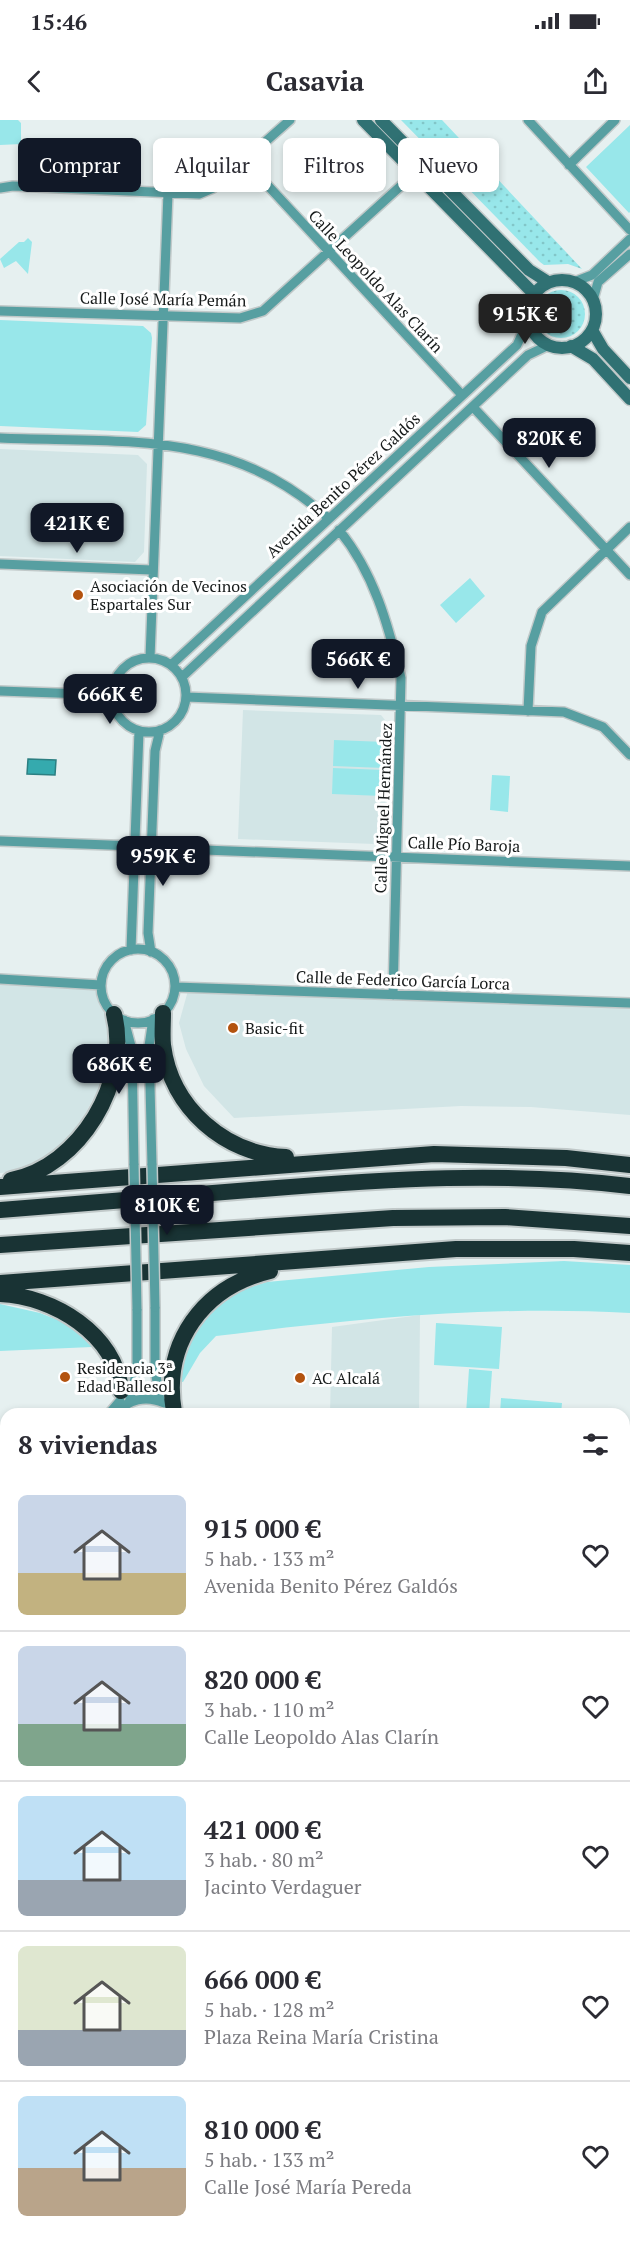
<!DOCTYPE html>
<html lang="es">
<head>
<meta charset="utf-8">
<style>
  body { margin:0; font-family:"PT Serif",serif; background:#f7f7f7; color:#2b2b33; height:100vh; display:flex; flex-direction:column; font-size:22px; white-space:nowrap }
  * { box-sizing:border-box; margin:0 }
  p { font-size:20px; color:#7c7c81 }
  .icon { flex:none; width:33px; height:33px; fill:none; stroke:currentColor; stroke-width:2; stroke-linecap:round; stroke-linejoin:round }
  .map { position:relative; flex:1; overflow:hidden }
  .side { position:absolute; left:0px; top:1288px; width:630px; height:836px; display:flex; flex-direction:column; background:#fff; border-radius:18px 18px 0 0; box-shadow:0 3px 9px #0003 }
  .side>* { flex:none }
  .hud { position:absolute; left:18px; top:18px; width:594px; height:54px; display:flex; gap:12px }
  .price { position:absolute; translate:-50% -51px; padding:0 14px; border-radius:12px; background:#111827; color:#fff; font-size:20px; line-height:39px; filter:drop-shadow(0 2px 3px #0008) }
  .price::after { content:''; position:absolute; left:50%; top:36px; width:18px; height:14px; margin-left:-9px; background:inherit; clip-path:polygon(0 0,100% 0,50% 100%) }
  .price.active { background:#222; color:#fff }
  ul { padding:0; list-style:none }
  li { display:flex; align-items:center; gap:18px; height:150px; padding:0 18px }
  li+li { border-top:2px solid #e1e1e2 }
  li span { display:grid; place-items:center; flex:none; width:168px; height:120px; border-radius:9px; color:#555 }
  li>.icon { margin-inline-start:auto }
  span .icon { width:72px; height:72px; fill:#fffc; stroke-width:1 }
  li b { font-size:26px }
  h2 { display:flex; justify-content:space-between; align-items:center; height:72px; padding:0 18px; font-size:26px }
  .pill { padding:0 21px; border-radius:9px; background:#fff; box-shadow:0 3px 9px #0003; font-size:21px; line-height:54px }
  .pill.active { background:#111827; color:#fff }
  .status { display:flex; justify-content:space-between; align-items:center; height:42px; padding:0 30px; background:#fff; direction:ltr }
  .status svg { height:16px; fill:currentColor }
  header { display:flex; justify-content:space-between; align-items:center; height:78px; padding:0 18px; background:#fff; font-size:27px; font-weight:700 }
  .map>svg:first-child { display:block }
  .built { fill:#d2e5e6 }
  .green { fill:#98e7ea }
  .garden { fill:url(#garden-dots) }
  .water { fill:#35aaae; stroke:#2c7f82; stroke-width:1.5 }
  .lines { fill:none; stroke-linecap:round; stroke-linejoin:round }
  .street-casing { stroke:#c1c9c9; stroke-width:12 }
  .secondary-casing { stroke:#c1c9c9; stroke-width:15 }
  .highway-casing { stroke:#c1c9c9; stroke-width:20 }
  .street { stroke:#579fa1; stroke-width:9 }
  .secondary { stroke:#307173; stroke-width:12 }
  .highway { stroke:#193334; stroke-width:16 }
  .street-bridge-casing { stroke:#c1c9c9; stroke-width:12; stroke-linecap:butt }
  .street-bridge { stroke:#579fa1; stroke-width:9 }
  .poi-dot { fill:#b3530f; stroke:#fff; stroke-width:2 }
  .labels { text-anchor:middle; stroke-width:6; stroke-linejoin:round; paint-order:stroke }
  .street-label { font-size:16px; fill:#161a1a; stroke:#fff }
  .poi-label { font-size:16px; fill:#161a1a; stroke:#fff; text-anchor:start }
</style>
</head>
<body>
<div class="status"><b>15:46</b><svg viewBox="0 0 49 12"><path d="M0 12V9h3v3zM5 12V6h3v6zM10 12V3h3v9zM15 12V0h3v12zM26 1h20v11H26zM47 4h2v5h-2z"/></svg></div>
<header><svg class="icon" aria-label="back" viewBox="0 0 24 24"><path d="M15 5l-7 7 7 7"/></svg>Casavia<svg class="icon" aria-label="share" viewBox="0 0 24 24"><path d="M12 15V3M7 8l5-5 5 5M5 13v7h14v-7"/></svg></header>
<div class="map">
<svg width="630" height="2123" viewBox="0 0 630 2123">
  <defs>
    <pattern id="garden-dots" width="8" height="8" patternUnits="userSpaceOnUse" patternTransform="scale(1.5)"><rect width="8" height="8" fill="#98e7ea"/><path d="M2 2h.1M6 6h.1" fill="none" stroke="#82c6c8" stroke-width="1.8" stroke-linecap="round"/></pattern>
  </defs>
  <rect width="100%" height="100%" fill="#e6f0f0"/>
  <path class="built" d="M0,329l138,6 9,9 -3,88 -9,10 -135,-6z
    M243,590l138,5 8,10 -5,110 -9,9 -137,-5z
    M0,859l101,6 2,14 11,15 -1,29 -13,43 -24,45 -29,27 -33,14 -14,1z
    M189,867l441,16v112l-99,-8 -70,-1 -227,12 -30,-32 -18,-37 -7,-26z
    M420,1195l-1,99h-89l2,-87z
    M630,1845v278h-217v-5h211v-272z"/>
  <path class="green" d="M0,0h18l3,3v21l-21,1z
    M630,5v87l-1,1 -43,-46z
    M28,118l4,4 -4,32 -12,-13 -12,7 -4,-9 19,-17h5z
    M0,200l143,6 8,7 1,5 -6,87 -8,7 -138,-6z
    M470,458l15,18 -29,27 -16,-18z
    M334,620l51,2 -1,26 -51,-2z
    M333,648l51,2 -2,26 -50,-2z
    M492,655l18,1 -2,36 -18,-2z
    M564,1141l66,4v48c-139,-8 -276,6 -414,23l-16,17 -17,29 -8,-1 13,-41 22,-32 26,-16 31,-10 162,-15z
    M0,1184l40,9 28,11 24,23 -92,4z
    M436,1203l66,4 -3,42 -65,-4z
    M469,1249l23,2 -3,43h-23z
    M501,1278l61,5 -1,11h-61z
    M630,1642v139l-6,2v-134z
    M0,1723l6,1v61h-6z
    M629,2056l1,67h-85l-2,-5h81v-60z"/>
  <path class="garden" d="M401,0h41l140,149 -14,-5 -24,1 -4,-3z
    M537 194a24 24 0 1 1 48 0a24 24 0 1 1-48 0Z"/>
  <path class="water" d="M28,639l28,1 -1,15 -28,-1z"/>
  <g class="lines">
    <defs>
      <path id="street" d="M528,0l102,110
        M245,41l217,234
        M569,45l46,-45
        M0,68l13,-2 186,8 14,-6 77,-68
        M574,162l18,-7 38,-36
        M593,180l5,-18 32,-28
        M0,191l240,7 23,-7 152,-138
        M473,287l157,168
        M0,318c123,5 231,-9 328,80
        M339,410c35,43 49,94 62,148l-8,317
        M0,444l152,6
        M150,538l18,-465
        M112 575a37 37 0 1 1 74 0a37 37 0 1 1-74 0Z
        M171,545l346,-320 11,-24
        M182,557l346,-322 21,-10
        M0,571l112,4
        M186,577l378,15 39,15 27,28
        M528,591l3,-65 11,-34 88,-85
        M0,721l136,5
        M152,728l478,18
        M101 866a37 37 0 1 1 74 0a37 37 0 1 1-74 0Z
        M131,830l8,-219
        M151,832l-3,-19 7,-182 5,-21
        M0,859l101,6
        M175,867l455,16
        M124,900l8,30 2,115
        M152,1045l-3,-119 4,-27
        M155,1187v62l5,32
        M129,1283l8,-33v-61
        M109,1294l11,-13
        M116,1294c12,-15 30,-19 48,-11
        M0,1314h6
        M624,1325l6,1
        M624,1414l6,-7
        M0,1474h6
        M624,1505l6,-8
        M624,1595l6,-7
        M0,1632l6,1
        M0,1794h6
        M0,1941h6
        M66,2123v-5
        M126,2123v-5
        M139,2123v-5
        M198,2123v-5
        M255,2123v-5
        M399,2123l2,-5"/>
      <path id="secondary" d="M363,0l171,174
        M381,0l148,150 19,12
        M528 194a34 34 0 1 1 68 0a34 34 0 1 1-68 0Z
        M592,210l11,19 27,29
        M571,226l22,13 37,40
        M624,1791l6,-3
        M624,1833l6,3"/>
      <path id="highway" d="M163,893c0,10 -1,22 0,32 8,63 62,109 123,112
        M11,1060c69,-13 120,-99 103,-166
        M0,1067l434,-33 132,4 64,7
        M0,1090c88,-7 175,-14 263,-21 123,-10 244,-18 367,-3
        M0,1125l393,-27 112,-1 125,9
        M0,1163l456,-34h118l56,4
        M0,1174c53,2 116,40 121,97
        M174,1292c-12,-69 29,-125 96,-141"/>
    </defs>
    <use href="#street" class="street-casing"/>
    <use href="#secondary" class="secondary-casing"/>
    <use href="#highway" class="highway-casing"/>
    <use href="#street" class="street"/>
    <use href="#secondary" class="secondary"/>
    <use href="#highway" class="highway"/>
    <defs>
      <path id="street-bridge" d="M134,1045l3,144
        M152,1045l3,142"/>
    </defs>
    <use href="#street-bridge" class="street-bridge-casing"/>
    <use href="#street-bridge" class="street-bridge"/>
  </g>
  <g class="poi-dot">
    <circle cx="78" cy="475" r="6"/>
    <circle cx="233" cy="908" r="6"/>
    <circle cx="65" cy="1257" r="6"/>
    <circle cx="300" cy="1258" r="6"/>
  </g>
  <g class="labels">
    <g class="street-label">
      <text transform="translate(376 161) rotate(47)" y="6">Calle Leopoldo Alas Clarín</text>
      <text transform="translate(163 179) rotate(1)" y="6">Calle José María Pemán</text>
      <text transform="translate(343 365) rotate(-43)" y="6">Avenida Benito Pérez Galdós</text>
      <text transform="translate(383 688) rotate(-88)" y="6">Calle Miguel Hernández</text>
      <text transform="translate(464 724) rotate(2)" y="6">Calle Pío Baroja</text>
      <text transform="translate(403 860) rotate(2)" y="6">Calle de Federico García Lorca</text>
    </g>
    <g class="poi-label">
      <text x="90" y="472">Asociación de Vecinos<tspan x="90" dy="18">Espartales Sur</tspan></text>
      <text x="245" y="914">Basic-fit</text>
      <text x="77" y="1254">Residencia 3ª<tspan x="77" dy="18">Edad Ballesol</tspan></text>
      <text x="312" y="1264">AC Alcalá</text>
    </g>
  </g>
</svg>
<b class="price active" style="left:525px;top:225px">915K €</b>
<b class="price" style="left:549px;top:349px">820K €</b>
<b class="price" style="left:77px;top:434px">421K €</b>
<b class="price" style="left:358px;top:570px">566K €</b>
<b class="price" style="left:110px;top:605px">666K €</b>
<b class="price" style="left:163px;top:767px">959K €</b>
<b class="price" style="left:119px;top:975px">686K €</b>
<b class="price" style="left:167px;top:1116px">810K €</b>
<div class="hud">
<a class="pill active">Comprar</a>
<a class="pill">Alquilar</a>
<a class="pill">Filtros</a>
<a class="pill">Nuevo</a>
</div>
<section class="side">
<h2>8 viviendas<svg class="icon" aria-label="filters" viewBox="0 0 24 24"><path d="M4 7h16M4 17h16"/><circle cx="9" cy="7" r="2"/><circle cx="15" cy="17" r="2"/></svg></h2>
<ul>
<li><span style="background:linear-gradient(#c9d6e8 65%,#c2b280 0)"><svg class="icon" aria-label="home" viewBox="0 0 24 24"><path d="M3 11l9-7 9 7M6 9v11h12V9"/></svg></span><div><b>915 000 €</b><p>5 hab. · 133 m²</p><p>Avenida Benito Pérez Galdós</p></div><svg class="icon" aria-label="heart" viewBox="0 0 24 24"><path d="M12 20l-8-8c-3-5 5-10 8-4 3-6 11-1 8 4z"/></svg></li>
<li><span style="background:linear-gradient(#c9d6e8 65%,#7fa58c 0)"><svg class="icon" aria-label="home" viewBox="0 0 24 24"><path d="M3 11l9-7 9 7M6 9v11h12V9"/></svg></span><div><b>820 000 €</b><p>3 hab. · 110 m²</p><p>Calle Leopoldo Alas Clarín</p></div><svg class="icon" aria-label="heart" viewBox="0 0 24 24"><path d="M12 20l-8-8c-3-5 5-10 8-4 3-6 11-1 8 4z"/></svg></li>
<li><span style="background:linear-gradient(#bfe0f5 70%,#9aa5b1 0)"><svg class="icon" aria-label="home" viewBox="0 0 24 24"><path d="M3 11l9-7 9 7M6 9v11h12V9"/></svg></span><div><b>421 000 €</b><p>3 hab. · 80 m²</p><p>Jacinto Verdaguer</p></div><svg class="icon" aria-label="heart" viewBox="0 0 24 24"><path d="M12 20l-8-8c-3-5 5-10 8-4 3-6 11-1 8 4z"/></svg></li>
<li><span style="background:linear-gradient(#dfe7d0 70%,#9aa5b1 0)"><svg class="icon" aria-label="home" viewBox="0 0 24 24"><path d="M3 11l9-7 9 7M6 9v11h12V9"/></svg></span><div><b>666 000 €</b><p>5 hab. · 128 m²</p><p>Plaza Reina María Cristina</p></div><svg class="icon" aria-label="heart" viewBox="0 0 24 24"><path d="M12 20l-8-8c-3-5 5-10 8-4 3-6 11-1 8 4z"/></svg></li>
<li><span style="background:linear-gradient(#bfe0f5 60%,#b9a48a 0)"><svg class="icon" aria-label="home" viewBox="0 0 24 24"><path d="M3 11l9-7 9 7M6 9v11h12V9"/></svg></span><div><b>810 000 €</b><p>5 hab. · 133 m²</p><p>Calle José María Pereda</p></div><svg class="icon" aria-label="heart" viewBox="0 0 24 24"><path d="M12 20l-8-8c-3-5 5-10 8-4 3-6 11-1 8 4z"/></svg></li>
</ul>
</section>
</div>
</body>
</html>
